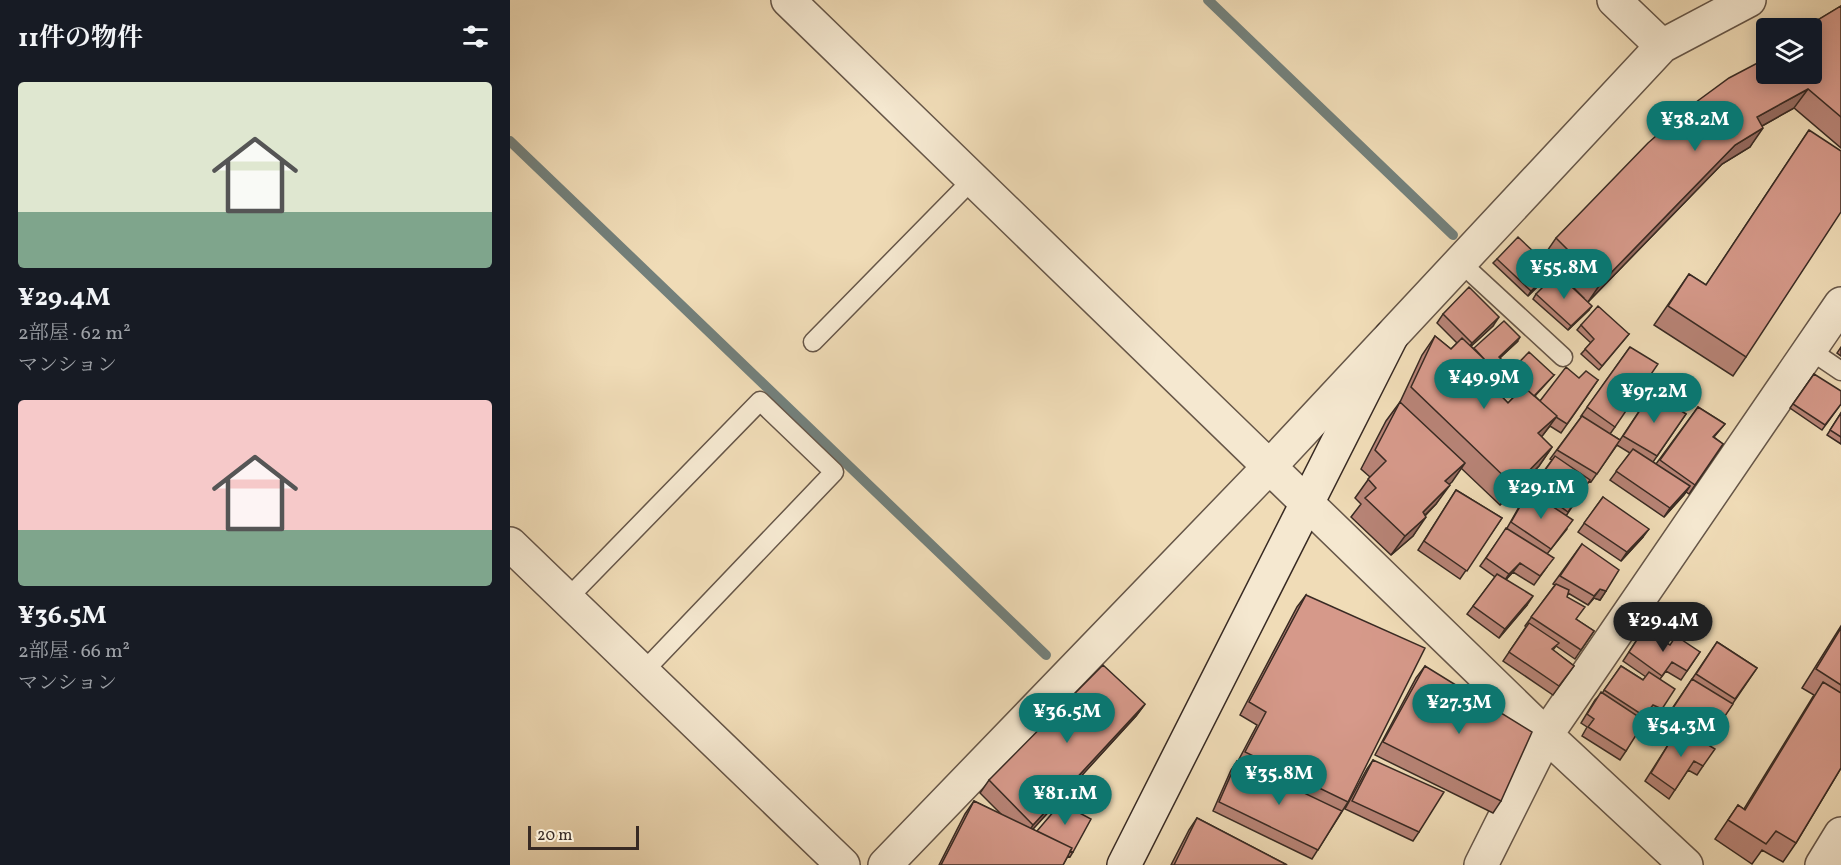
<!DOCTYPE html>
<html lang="ja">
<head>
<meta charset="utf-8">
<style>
  body { margin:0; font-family:Vollkorn,"Noto Serif JP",serif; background:#20242c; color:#f1f3f6; height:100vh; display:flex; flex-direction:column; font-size:22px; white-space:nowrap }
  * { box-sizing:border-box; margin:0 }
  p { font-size:20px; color:#9ea1a6 }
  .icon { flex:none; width:33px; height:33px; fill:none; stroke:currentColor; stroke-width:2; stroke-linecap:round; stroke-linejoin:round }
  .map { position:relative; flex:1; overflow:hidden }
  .drawer { display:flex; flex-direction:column; background:#171b24; width:510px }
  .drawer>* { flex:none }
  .fabs { position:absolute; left:1246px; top:18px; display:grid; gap:12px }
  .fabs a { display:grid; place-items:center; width:66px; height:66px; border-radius:6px; background:#171b24; box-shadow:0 3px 15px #0003; font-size:30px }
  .scale { position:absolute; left:18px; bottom:15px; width:111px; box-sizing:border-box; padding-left:6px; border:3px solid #382a23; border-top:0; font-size:16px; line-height:21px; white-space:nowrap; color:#382a23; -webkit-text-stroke:4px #f5e8d0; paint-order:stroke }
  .price { position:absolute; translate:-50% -51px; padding:0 14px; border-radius:21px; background:#0f766e; color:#fff; font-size:20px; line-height:39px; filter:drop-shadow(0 2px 3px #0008) }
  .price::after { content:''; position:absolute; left:50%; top:36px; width:18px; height:14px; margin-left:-9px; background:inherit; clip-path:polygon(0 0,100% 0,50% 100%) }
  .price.selected { background:#222; color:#fff }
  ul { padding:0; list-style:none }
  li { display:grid; align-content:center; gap:12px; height:318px; padding:0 18px }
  li span { display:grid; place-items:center; height:186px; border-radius:6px; color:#555 }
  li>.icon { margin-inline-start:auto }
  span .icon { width:108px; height:108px; fill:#fffc; stroke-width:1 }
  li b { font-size:26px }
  h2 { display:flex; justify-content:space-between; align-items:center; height:72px; padding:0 18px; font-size:26px }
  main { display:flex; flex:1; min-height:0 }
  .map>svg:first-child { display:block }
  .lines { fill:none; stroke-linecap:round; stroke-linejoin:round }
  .stream { stroke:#73807b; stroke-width:10 }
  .lane-casing { stroke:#665648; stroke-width:21 }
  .street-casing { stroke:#665648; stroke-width:36 }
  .secondary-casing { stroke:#382a23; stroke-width:36 }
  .lane { stroke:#f5e8d0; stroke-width:18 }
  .street { stroke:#f5e8d0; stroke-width:33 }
  .secondary { stroke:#f5e8d0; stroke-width:33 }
  .wall { fill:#b88477; stroke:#382a23; stroke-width:1.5 }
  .shaded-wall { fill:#966b61; stroke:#382a23; stroke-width:1.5 }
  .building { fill:#d6998a; stroke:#382a23; stroke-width:1.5 }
</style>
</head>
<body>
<main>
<section class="drawer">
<h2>11件の物件<svg class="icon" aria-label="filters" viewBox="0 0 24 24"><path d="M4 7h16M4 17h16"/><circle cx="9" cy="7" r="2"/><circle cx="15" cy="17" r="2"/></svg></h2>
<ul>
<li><span style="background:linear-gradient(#dfe7d0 70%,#7fa58c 0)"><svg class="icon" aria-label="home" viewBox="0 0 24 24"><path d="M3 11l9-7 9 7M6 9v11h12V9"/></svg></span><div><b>¥29.4M</b><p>2部屋 · 62 m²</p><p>マンション</p></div></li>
<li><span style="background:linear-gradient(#f6c9c9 70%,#7fa58c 0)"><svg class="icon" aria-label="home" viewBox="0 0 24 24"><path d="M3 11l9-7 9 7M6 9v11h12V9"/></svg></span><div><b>¥36.5M</b><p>2部屋 · 66 m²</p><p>マンション</p></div></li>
</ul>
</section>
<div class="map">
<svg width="1331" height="865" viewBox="0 0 1331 865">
  <rect width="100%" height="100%" fill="#f0dcb7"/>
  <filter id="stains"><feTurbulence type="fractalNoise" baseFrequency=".00333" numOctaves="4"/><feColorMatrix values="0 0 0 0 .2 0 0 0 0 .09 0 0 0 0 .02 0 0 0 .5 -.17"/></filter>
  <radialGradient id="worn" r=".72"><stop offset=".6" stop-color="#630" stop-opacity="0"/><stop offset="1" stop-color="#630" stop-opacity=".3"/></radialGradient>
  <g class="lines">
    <path class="stream" d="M698,0l245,235
      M0,141l536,514"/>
    <defs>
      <path id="lane" d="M950,262l103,95
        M303,342l160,-163
        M1300,350l31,21
        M57,599l193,-198 74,71 -191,200"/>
      <path id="street" d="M278,0l758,735 140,130
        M1104,0l48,46
        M0,544l333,321
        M375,865l385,-399 392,-420 87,-46
        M971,865l65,-130 295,-431
        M1312,865l19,-31"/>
      <path id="secondary" d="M614,865l267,-528"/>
    </defs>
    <use href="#lane" class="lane-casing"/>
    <use href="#street" class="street-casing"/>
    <use href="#secondary" class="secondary-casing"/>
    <use href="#lane" class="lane"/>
    <use href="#street" class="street"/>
    <use href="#secondary" class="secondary"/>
  </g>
  <path class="wall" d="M1331,6v142l-47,-40 -32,18 -12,21 -28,17 -134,138 1,8 -21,20 -35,-31 3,-5 47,3 -40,-40 13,-19 256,-164v-46h-7z
    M1299,130l-63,227 -13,19 -79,-51 35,-51 17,11z
    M987,259l56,11 -4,5 -21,21 -35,-33z
    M933,314l50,12 -22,20 3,3 43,-7 -17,16 5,12 -9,9 -15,-16 -5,8 32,32 6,-6 -14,-13 3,-5 51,-4 -19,21 5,5 39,-23 19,2 -37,53 -11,-7 -9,11 11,10 -13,19 -39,39 -39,-37 -12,16 -13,20 -11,12 -12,20 -22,19 -40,-38 10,-13 -6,-6 15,-21 -9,-8 25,-48 14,-19 22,-47 13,-19 16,13 6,-6 -20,-20z
    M1071,325l48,9 -30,36 -18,-16 10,-11 -14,-13z
    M1120,347l-15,80 -5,7 10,6 32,-48 34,22 -33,48 3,2 42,-57 27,17 -11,13 9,7 -34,50 -3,-2 -22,25 -54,-37 20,-27 -13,-8 -26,37 -2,-1 -23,35 1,13 -20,25v13l-13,18 -21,-13 -7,7 21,26 -28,33 -32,-24 28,-37 -15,-11 27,-38 16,-28 29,-40 -2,-1 32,-43h-1z
    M1331,347v9l-4,-3z
    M1304,374l27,30 -19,26 -32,-22z
    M1331,413v31l-14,-9z
    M946,490l46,28 -42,61 -42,-29z
    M1093,497l40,40 -22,24 -43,-29z
    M1072,544l24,47 -6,9 -6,-2 -6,7 -20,-12 -1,4 9,22 18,12 -19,28 -19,-13 -3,4 21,16 -21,29 -50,-34 23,-34 -1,-1 30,-41 -2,-1z
    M796,595l42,207 -36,57 -99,-48 18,-41 6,-9h1l19,-36 -17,-10 57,-108z
    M1331,626v142l-45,75 -13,19 -21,-12 -10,14 -37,-25 23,-34 6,4 70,-114 -12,-7z
    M1128,638l62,14 -19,28 -15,-9 -6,8 2,30 -6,9 -9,-4 -4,5 -17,32 -6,9 -38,-24 5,-9 -6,-4 14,-23 8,-8 18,-26 22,14 3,-3 -23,-16z
    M1207,642l40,26 -45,66 -7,-5 -6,10 4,27 -6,9 -9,-5 -19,29 -24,-18 32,-50 -14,-9z
    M915,666l76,135 -8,12 -118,-58 41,-77z
    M635,704l-9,12 -104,113 41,23 -3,5 -2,-1 -5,9h-124l26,-51 9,-13 28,14 -22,-22 9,-13z
    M863,760l46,72 -6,9 -68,-32 22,-40z
    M687,818l90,47h-116l18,-35z"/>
  <path class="shaded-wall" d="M1298,89l-14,19 -50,28 13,-19z
    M1253,128l-13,19 -28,17 -134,138 13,-19 134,-138z
    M1043,270l-4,5 -21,21 3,-5z
    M1082,306l-3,4 -21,20 3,-4z
    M989,317l-6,9 -27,25 6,-8z
    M1010,337l-3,5 -21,19 3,-4z
    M974,359l-13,19v-13z
    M1047,416l-14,19 -18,18 13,-20z
    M1042,447l-13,19 -39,39 14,-19z
    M955,463l-13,19 -21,18 14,-19z
    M940,485l-14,19 -27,27 14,-19z
    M1180,486l-6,9 -20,22 6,-9z
    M916,517l-13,19 -22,19 14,-19z
    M1139,529l-6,8 -22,24 6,-9z
    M1010,563l-7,9 -10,11 6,-9z
    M1090,589l6,2 -6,9 -6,-2 -6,7z
    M1023,596l-6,9 -28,33 6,-9z
    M635,704l-9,12 -111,122 8,-13z"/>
  <path class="building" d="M1331,6v111l-33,-28 -51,28 6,11 -28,17 -134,138 -45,-45 92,-95 40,-35 41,-30 38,-20v16h45v-46h-6v-1z
    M1299,130l32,21v61l-95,145 -78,-51 21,-32 17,11z
    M1008,237l35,33 -22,21 -34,-32z
    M1047,273l35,33 -21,20 -35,-32z
    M959,287l30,30 -27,26 -29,-29z
    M1088,306l31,28 -27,32 -17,-17 9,-10 -13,-14z
    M994,321l16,16 -21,20 9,9 -9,9 -25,-27z
    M925,336l16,13 11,-11 22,21 -13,6 37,38 16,-16 33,29 -19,17 14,14 -38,39 -103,-99z
    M1120,347l28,17 -43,63 -28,-20z
    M1019,352l25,23 -20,21 -10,-9 -6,6 -15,-14z
    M1056,367l13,11 7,-7 12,9 -31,44 -11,-7 1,-1 -17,-15z
    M1304,374l27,17v13l-16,21 -32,-21z
    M1142,392l34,22 -29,42 -34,-20z
    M890,402l65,61 -20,18 5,4 -27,27 3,5 -21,19 -40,-38 11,-10 -8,-9 18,-18 -11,-11z
    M1188,407l27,17 -12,13 10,7 -28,41 -35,-25z
    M1331,413v24l-11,-7z
    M1072,416l38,24 -23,34 -40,-24z
    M1123,449l57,37 -20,22 -54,-37z
    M1045,456l35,24 -22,32 -35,-25z
    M946,490l46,28 -35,53 -43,-30z
    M1019,491l44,29 -22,29 -40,-27z
    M1093,497l46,32 -22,23 -43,-29z
    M996,528l48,30 -14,18 -20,-13 -11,11 -23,-16z
    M1072,544l37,26 -13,21 -6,-2 -6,7 -34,-20z
    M987,574l36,22 -28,33 -32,-23z
    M1046,584l13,6 -2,7 18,10 -9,12 18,12 -13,19 -50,-33z
    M796,595l119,53 -77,154 -103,-50 21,-40 -17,-10z
    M1019,623l30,20 -7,6 22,17 -15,20 -50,-34z
    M1331,628v57l-25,-16z
    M1134,629l26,16 6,-9 24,16 -13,19 -15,-9 -10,14 -33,-24z
    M1207,642l40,26 -22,31 -39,-25z
    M593,665l42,39 -112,121 -44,-45z
    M915,666l107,66 -31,69 -118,-59z
    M1111,666l22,14 6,-8 26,17 -13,20 -9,-4 -9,11 -40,-26z
    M1182,679l41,25 -14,21 -8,-5 -9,15 -33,-21z
    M1313,682l18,11v75l-45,75 -20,-12 -10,13 -38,-24 10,-15 7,5z
    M1091,692l44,29 -19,30 -38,-24 6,-8 -7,-5z
    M1169,727l36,22 -12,17 -9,-5 -19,29 -24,-17z
    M863,760l71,32 -25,40 -67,-31z
    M727,761l105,50 -24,39 -99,-48z
    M464,801l98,47 -9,17h-122z
    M551,803l30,16 -18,33 -3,-1 2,-3 -35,-17z
    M687,818l90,47h-113z"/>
  <rect width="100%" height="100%" filter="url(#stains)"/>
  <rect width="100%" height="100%" fill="url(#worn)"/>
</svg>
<div class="fabs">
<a><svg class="icon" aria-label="layers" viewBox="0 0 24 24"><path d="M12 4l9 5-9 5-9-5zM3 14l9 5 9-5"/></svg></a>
</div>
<div class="scale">20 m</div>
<b class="price" style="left:1185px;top:152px">¥38.2M</b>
<b class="price" style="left:1054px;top:300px">¥55.8M</b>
<b class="price" style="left:974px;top:410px">¥49.9M</b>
<b class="price" style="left:1144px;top:424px">¥97.2M</b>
<b class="price" style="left:1031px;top:520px">¥29.1M</b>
<b class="price selected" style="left:1153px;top:653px">¥29.4M</b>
<b class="price" style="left:949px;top:735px">¥27.3M</b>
<b class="price" style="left:557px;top:744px">¥36.5M</b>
<b class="price" style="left:1171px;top:758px">¥54.3M</b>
<b class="price" style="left:769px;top:806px">¥35.8M</b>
<b class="price" style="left:555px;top:826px">¥81.1M</b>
</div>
</main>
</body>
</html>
